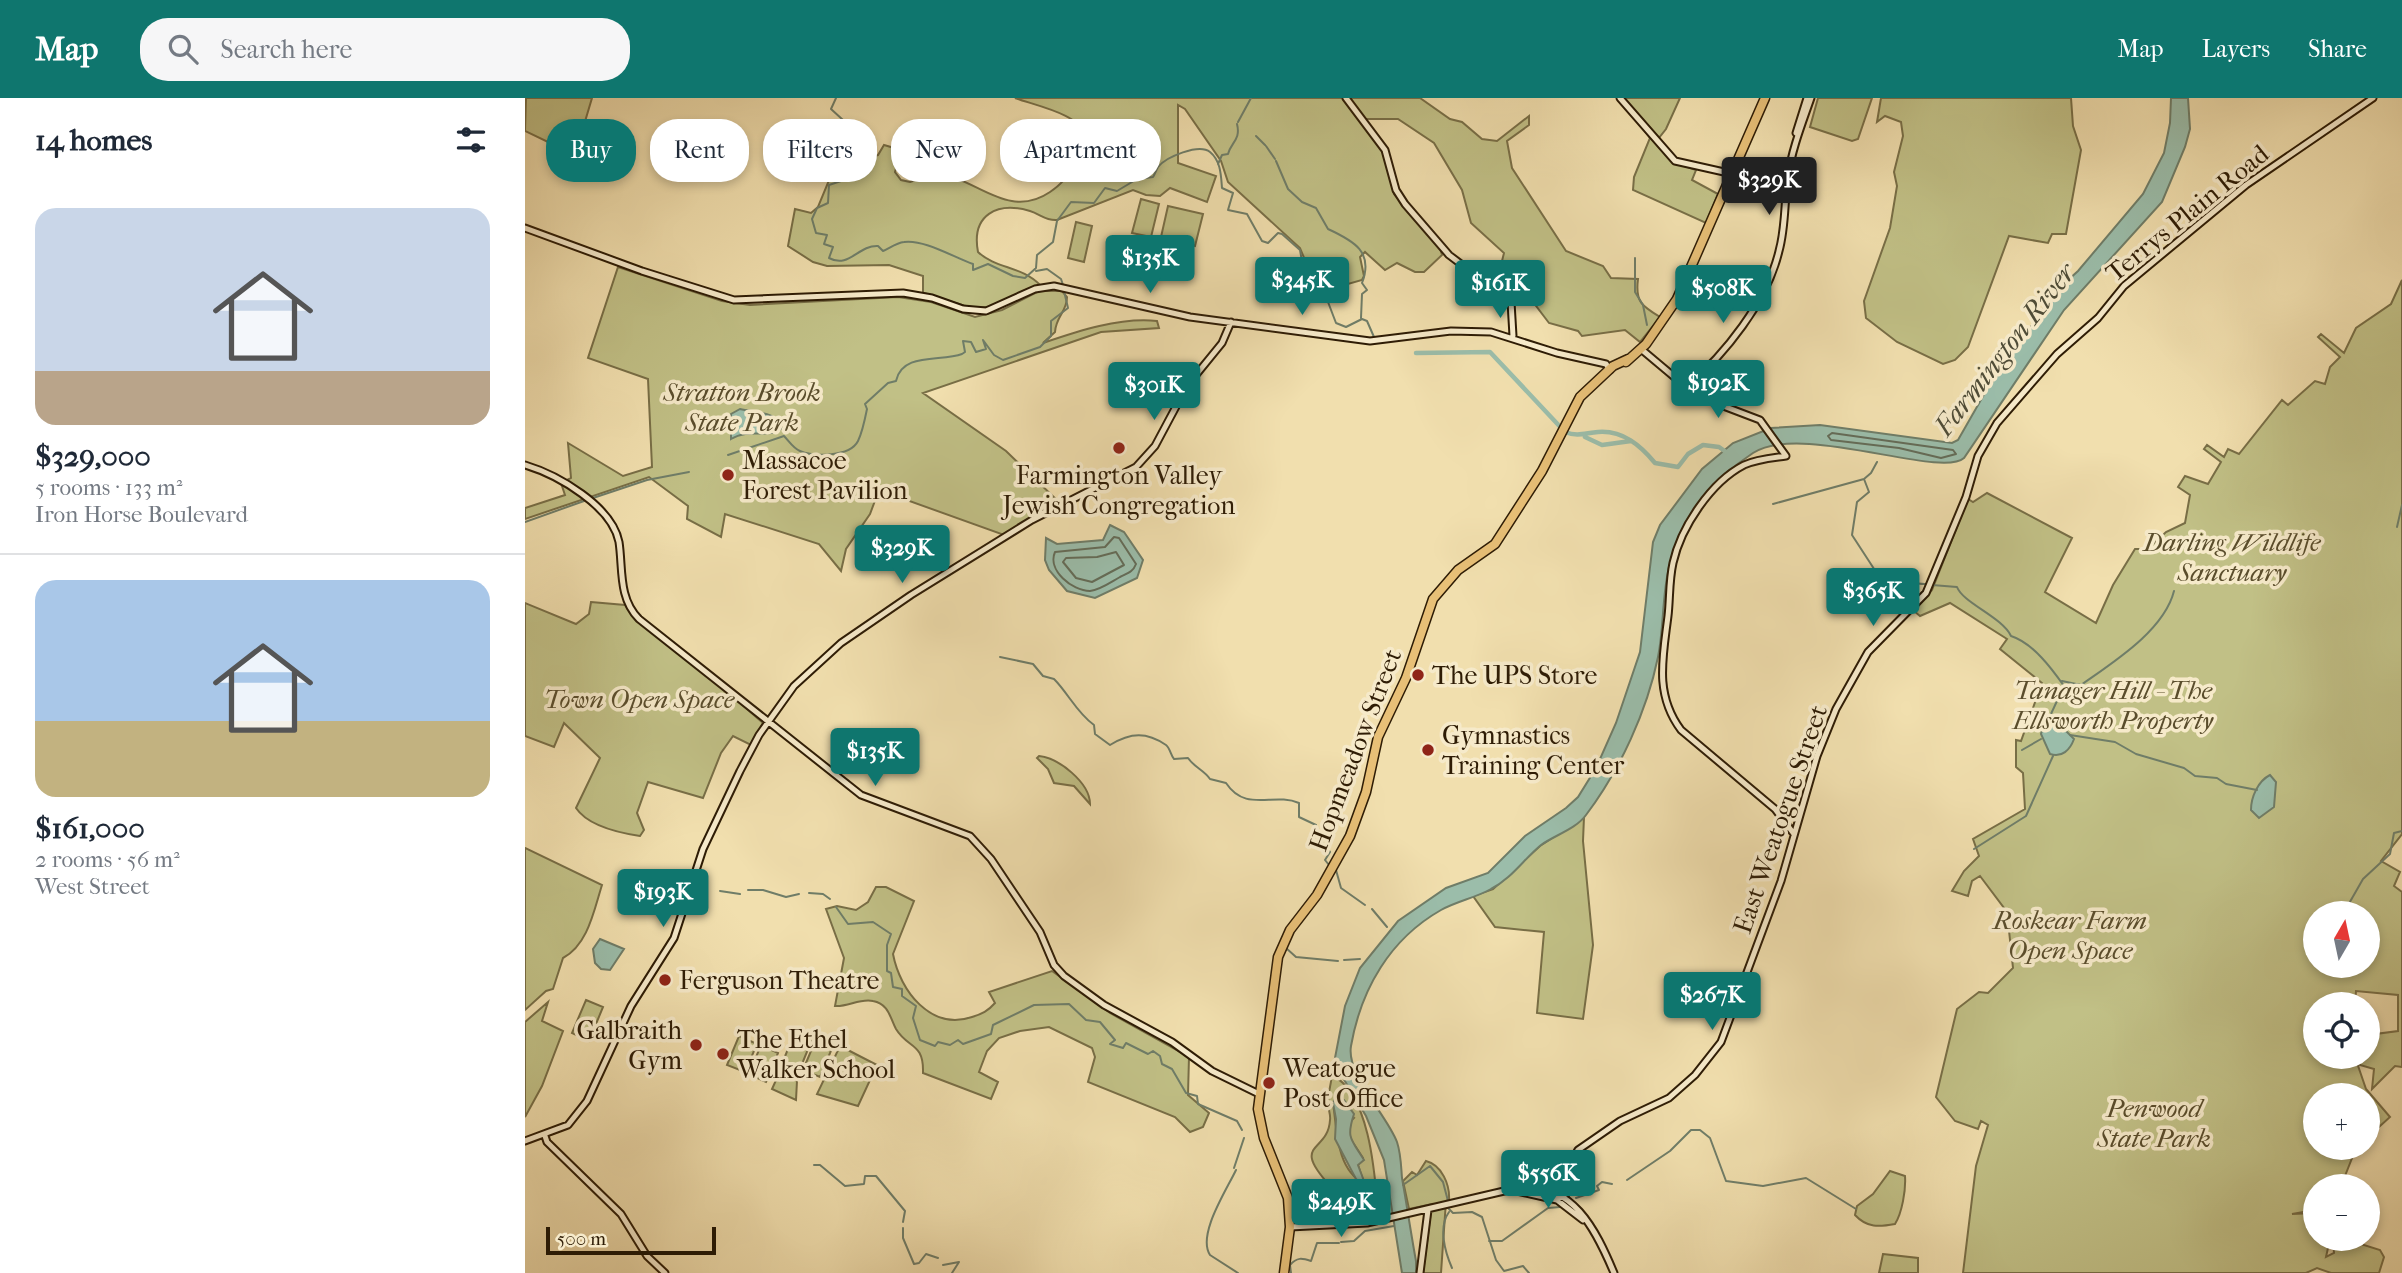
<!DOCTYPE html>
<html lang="en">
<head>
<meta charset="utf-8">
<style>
  body { margin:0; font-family:"IM FELL French Canon",serif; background:#f6f6f7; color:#1f2937; height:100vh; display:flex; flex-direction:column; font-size:26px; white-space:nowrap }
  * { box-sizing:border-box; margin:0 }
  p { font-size:23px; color:#747a83 }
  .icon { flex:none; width:38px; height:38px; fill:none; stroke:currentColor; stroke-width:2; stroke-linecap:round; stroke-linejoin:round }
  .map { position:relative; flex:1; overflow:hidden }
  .details { display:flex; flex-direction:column; background:#fff; width:525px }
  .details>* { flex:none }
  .banner { position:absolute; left:21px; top:21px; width:665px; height:63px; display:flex; gap:14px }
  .needle { width:46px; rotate:9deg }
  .fabs { position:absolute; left:1778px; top:803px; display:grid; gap:14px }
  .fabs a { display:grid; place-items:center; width:77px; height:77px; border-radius:50%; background:#fff; box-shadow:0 4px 10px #0003; font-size:35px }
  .scale { position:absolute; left:21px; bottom:18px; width:170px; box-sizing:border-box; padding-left:7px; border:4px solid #2e1c05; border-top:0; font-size:19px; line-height:24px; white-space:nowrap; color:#2e1c05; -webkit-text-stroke:5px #f6eaca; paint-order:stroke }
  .price { position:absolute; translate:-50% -60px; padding:0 16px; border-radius:7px; background:#0f766e; color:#fff; font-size:23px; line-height:46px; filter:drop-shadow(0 2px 4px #0008) }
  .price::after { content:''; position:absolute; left:50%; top:42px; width:21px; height:16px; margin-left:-10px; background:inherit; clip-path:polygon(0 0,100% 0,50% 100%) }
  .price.current { background:#222; color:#fff }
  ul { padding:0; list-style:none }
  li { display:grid; align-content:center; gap:14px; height:371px; padding:0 35px }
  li+li { border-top:2px solid #e0e1e3 }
  li span { display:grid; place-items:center; height:217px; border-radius:21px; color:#555 }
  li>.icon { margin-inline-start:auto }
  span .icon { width:126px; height:126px; fill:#fffc; stroke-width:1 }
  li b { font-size:30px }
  h2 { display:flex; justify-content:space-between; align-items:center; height:84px; padding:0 35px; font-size:30px }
  .chip { padding:0 24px; border-radius:28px; background:#fff; box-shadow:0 4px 10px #0003; font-size:24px; line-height:63px }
  .chip.current { background:#0f766e; color:#fff }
  header { display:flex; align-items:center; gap:42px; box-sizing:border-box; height:98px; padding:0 35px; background:#0f766e; color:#fff }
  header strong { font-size:33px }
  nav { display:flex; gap:38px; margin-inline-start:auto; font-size:24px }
  .search { width:490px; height:63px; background:#f6f6f7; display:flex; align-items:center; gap:18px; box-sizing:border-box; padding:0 24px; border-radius:28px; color:#747a83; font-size:26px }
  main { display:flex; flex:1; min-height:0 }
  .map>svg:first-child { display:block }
  .green { fill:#c1c086; stroke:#786e46; stroke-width:2; fill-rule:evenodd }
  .water { fill:#9bbdaa; stroke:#6f7d68; stroke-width:2 }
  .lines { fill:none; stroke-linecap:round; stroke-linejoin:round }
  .shore { stroke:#646c58; stroke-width:2 }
  .stream { stroke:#6f7d68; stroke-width:2 }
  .river { stroke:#9bbdaa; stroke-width:4.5 }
  .secondary-casing { stroke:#2e1c05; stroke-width:9 }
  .highway-casing { stroke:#2e1c05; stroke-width:11 }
  .secondary { stroke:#f6eaca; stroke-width:5 }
  .highway { stroke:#e8c077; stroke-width:8 }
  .poi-dot { fill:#8f2418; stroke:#f6eaca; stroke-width:2.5 }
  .labels { text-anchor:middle; stroke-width:7; stroke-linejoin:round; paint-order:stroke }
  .street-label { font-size:26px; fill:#2e1c05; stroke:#f6eaca }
  .park-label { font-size:26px; font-style:italic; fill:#5a4d2c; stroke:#f6eaca }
  .poi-label { font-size:26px; fill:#2e1c05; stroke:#f6eaca; text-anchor:start }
  .water-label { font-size:28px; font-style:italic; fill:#4f4c37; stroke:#f6eaca }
</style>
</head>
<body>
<header>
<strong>Map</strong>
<div class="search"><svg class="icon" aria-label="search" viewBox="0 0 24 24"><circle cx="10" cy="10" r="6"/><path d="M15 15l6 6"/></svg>Search here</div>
<nav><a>Map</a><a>Layers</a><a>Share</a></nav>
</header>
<main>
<section class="details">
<h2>14 homes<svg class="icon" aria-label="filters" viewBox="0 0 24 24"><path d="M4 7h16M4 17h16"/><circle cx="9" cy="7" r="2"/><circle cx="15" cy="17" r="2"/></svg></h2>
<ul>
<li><span style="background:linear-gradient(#c9d6e8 75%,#b9a48a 0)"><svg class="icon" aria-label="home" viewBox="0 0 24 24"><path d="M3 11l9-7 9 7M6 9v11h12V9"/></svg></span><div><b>$329,000</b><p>5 rooms · 133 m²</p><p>Iron Horse Boulevard</p></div></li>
<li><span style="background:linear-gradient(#a9c7e8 65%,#c2b280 0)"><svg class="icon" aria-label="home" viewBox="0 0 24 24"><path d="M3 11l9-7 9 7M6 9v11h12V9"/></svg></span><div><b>$161,000</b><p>2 rooms · 56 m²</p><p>West Street</p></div></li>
</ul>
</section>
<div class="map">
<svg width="1877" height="1175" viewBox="0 0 1877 1175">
  <rect width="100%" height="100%" fill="#f1dfae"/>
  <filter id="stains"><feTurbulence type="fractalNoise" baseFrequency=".00286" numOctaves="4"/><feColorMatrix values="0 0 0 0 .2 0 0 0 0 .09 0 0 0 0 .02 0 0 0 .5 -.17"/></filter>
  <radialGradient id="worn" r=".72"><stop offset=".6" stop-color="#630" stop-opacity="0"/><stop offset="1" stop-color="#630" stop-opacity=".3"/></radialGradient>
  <path class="green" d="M1,0h66l-17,57 -50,-24z
    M490,0h327l38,47 8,18 6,31 46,54 2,7 -18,17h-9l-18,-9 -12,7 -20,-18 -5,5 4,19 -2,4 -21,6 -10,-5 -9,4 -15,-20 -7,-17 -72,-66 -7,-21 -36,-52 -7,-4v58l38,13 -9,26 -37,-14 -10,8 -14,-1 -13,-5 -76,30c-11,1 -17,-6 -27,-9 -33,-10 -59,4 -52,41 18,17 44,14 62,33 -16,3 -26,13 -41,19 -27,11 -50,-6 -76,-11v-17l-34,-11 -62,1 -14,-4 -25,-16 7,-37 16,4 7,-6 21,-51 26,2 13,-3 6,-10 17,5 -6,22 6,8 9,2c11,-3 17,-11 29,-9 39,7 70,47 111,19 10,-7 17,-13 19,-25l-16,-6 3,-12 27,1 5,-12c-7,-24 -51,-32 -73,-40z
    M824,0h71l30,21 12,3 20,17 15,2 32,-25v9l-22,16 5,27 54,83 37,15 8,12 27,1c-3,23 4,27 22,38l-20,25 -15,-12 -43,6 -4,-5 -29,-8 -47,-62 2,-8 -33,-30 -9,-33 -28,-47 -36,-24h-34z
    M1095,0h60l-14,31 -11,14 18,19 23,8 -4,10 26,14 -12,29 -73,-33 1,-13 16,-39z
    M1293,0h54l-14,41 -6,2 -42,-14z
    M1356,0h190l2,28 8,24 -15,84h-14l-4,9 -39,-7 -41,111 -13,13 -12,4 -46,-22 -31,-24 -2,-17 26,-73 7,-42 -3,-14 9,-36 -2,-14 -16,-6 -8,6z
    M616,101l18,5 -8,33 -19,-4z
    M643,108l35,8 -8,32 -34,-9z
    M551,124l16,4 -8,36 -16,-4z
    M93,169l104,34 28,4 148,-8 33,5 44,15 27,-7 37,-19h23l5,6c0,15 -11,19 -12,35l-12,11c35,-12 77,-26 114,-22l2,7 -58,4 -178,61 83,58 55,53 -57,31 -125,-45 -9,24 -24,35 -5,22 -22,-27 -94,-30 -4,23 -34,-18 1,-13 -39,-29 -124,42v-11l40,-13 -4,-12 10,-5 -3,-35 55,33 29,-9 -4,-88 -60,-21z
    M1877,182v554l-21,27 19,11 -6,14 8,6v175l-7,-1 -23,23 2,-20 -14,-4 -1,-8h9v-22l30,-4v-36l-42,-4 -1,13h-40v53h40l11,32 24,28 -22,20v-41h-53v52h41l-15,38h-26v24l-23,4 23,-1v26h15l-4,18 8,-4 -1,-14h12l35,11 4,7 -5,16h-48l-14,-5 -11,5h-343l13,-107 12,-41 -7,-4 -3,8 -23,-8 -19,-24 21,-88 22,-17 9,1 25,-25 -6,-56 -27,-36 -8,5 -4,15 -16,-5 12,-20 15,-15 -6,-17 52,-30 -2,-36 -7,-6v-27l5,1 21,-58 -42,-34 7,-10 -57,-36 -30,13 -6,-5 18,-21 36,-91 5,3 14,-9 85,45 -27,54 51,31 17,-38 22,-36h13l18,-17 19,-9 5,-28 -12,-8 7,-11 23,8 13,-22 -17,-13 3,-4 17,12 4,-8 11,5 43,-54 6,5 27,-24 10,3 5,-17 10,-10 -22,-20 3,-3 23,19 12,-25 35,-24zM1790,816h53v52h-53z
    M66,504l34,3 10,14 66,50 62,54 -12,22 -18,-9 -12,17 -18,45 -55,-16 -11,31 7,17 -4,6c-20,-3 -52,-10 -64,-28l24,-50 -36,-35 -10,24 -29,-11v-133l51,21 13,-10z
    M514,658c20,2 51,27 51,48l-16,-18 -20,-3 -6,-14 -11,-11z
    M1059,719l-1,24 10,104 -10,74 -46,-6 7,-81 -49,-5 -22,-31 20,-7 47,-43z
    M0,750l77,37c-8,25 -14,60 -39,73l-10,31 -7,2 -21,19z
    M351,789h10l28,14 -21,53c7,37 38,77 79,63 10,-3 16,-6 23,-14l-6,-11 63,-21 58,42 79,44 -1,38 21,18 -6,14 -13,5 -15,-15 -87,-35 7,-25 -3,-9 -43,-21 -29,4 -21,7 -12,13 -8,21 19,10 -7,17 -68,-26c1,-31 -15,-24 -27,-44 -6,-11 -7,-25 -23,-28 -13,-3 -25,6 -38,5l9,-48 -18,-49 11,-3 19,4 12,-8z
    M61,902l17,7 -14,34 -17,-8z
    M23,904l-6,19 21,10 -21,55 -17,31v-95z
    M271,932l17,7 -13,32 -17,-8z
    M214,938l18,8 -12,28 -18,-7z
    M291,941l17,7 -13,31 -17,-7z
    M236,947l17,8 -12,29 -17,-8z
    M315,948l37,19 -19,41 -41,-12z
    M257,969l15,14 -1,19 -24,-11z
    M807,977c38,19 43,100 46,137l-6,2h-38l-3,-27c-42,-46 -3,-33 -1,-67 1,-5 -2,-11 -2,-17 0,-9 3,-19 4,-28zM808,1005l21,15 -5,5 1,15 13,20 -5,7 6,18c-28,-13 -27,-55 -31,-80z
    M901,1063c16,4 24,24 23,39l-3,1 -5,72h-18l9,-69 -23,5 -6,-28 9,-9 5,3z
    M1365,1073l15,5c1,14 -3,37 -10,48 -16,3 -28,4 -40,-9l2,-9 16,-12z
    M1358,1156l35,4v15h-39z"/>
  <path class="water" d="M1646,0h17l2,31 -5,18 -23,55 -98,108 -100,148c-23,21 -164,-36 -211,-5 -40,26 -74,67 -84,114 -7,29 -5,60 -11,90 -11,54 -38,113 -72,158 -10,14 -31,20 -45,30 -17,14 -30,34 -50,44 -16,9 -34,12 -50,21 -51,29 -80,79 -90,136 -5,29 36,69 46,96 4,12 4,24 5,36 5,28 9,56 14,83v12h-14l-18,-113 -18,-44 -32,-53 11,-57 15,-38 38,-47 48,-33 42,-15 37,-37 41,-28 12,-11 18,-29 20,-45 24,-71 13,-110 7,-17 42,-56 31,-26 38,-15 49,-3 132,18 6,-3 28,-49 69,-99 23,-21 65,-77 21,-41 6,-30z
    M215,311c15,4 38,2 42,19 -13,12 -32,-1 -51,11v-25z
    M585,427l14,7 19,28 -6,18 -42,20 -28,-7 -18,-21 -4,-10 1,-22 11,6 46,-4z
    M1527,619l22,22c-4,11 -12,19 -24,15l-9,-20 3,-11z
    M1745,677l6,7 -2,25 -15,11 -8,-8c0,-13 7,-29 19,-35z
    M75,841l24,10 -14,21 -9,-1 -6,-6 -2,-14z
    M811,999l8,3 10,14c-8,24 -3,25 10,46l-6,5 6,16 -2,3 -6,-5 -21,-40 1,-20 -3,-16z"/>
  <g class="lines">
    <path class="shore" d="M1307,335l121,17 3,4 -15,4 -42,-10 -68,-8 -3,-4z
      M589,439l5,1 17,26c-3,8 -8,9 -16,13 -9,5 -20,13 -30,14 -18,0 -43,-21 -35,-39l50,-5z
      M591,454l8,13 -32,17 -16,-4 -13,-16 3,-4 31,-1z"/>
    <path class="stream" d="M311,0l-5,11 12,11 3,13 13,11 -3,12 -15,8v17l-12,4 -1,18 -11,5 -5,11 4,14 11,2 -3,9 9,3 -4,11c20,11 29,-13 49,-12l5,5c7,-3 13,-8 21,-9 20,-3 51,16 69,22v6l15,-6 25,12 12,2 11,-10 1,-13 16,-13 4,-21 14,-19 23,1 11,-15 12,3 20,-12 16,-2c2,-3 3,-7 5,-10 8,-10 41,-24 52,-15 11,9 11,24 12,36l11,5 -5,17 19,4 15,27 6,2 10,-10 4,1 18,16 6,34 22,18 8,21 10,4 16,-8 5,2 7,16
      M713,24l13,-24
      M731,38l9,9
      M741,48l9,13
      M751,63l12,28 14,13 14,6 12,21c26,12 46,23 34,54l5,7 -5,4 -1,24
      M693,66l4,-9 6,-1c3,-12 13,-14 9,-30
      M1110,160v34l8,13 4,20
      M511,173l11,-2 14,10 2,6
      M203,357l56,-19c5,5 9,12 16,15 14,6 50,6 58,-10 4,-8 7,-22 9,-32l-2,-5 23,-21 8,-2c6,-29 45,-19 66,-27l3,-2 -2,-11 8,1 5,10 10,-3 -3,-9 11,15 9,5 37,-13 11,-11v-15l17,-13 -4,-17
      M1352,364l-6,11 -7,6 5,13 -12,10 -5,33 26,40 11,7c9,-4 25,3 38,2
      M68,400l54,-18 42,-8
      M1248,406l91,-25
      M0,424l59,-21
      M1872,429l5,-22
      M1407,487l25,2c6,16 45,30 54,49 22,7 41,33 53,50l-14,30
      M475,559l33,7 10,12 11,3c14,14 23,34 40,46l1,9 15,11c21,-13 37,-13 56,0 4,3 5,11 8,14l14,-1c7,10 16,12 22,21l16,4c20,30 47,9 73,20v14l17,8v10l14,17 -5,8 4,5
      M1537,583l19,4c31,-22 83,-54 93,-94
      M1545,637l45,7 21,12 48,14 11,8 22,2 9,6 31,6
      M1497,652l19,-11
      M1449,751l52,-33 27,-60
      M811,772l5,18 24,17
      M223,792h15l23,7 13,-3
      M195,793l20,3
      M284,795l14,1 7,5
      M311,809l12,17 25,-2 18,12 -4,11v26l4,2 2,14 9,2v7l14,10 -3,12 7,22 15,6 3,-4 12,3 8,-5 5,4 28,-10 2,-9 41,-20 35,-1 17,16 14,2 15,18 -5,4 13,4 3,-5 22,11 5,-3 7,5 2,8 10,5 14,24 11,3 1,8 39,17 5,9
      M847,811l15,18
      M1818,816l20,-35 27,-25 4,-21 8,-2
      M761,850l10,9 42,4
      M819,862l16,-1
      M289,1067h6l25,21 19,-2 1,-8h11l29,35 -2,11
      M709,1070l10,-30
      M711,1072c-10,21 -39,65 -26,85l28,18
      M1102,1082l43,-29 21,-21h9l10,8 16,43 37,5 43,-8 50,31
      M878,1087l27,-19 13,16 5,19
      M1051,1100l23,-8 -2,-4 5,-4 10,2
      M924,1111l4,4 19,-1 10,5 14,43 8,11 19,-5 6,7
      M924,1114c-11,15 -4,40 3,56
      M378,1130v10l11,26 5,-1 7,-9 12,4
      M964,1143h13l46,-33 12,-1
      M816,1144l13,-1 11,-10 29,-5
      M418,1167l16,-3 -7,11
      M766,1175l-1,-8c7,-8 12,-7 21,-4l6,-18h22"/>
    <path class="river" d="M891,255l74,-1 75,80c13,5 20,1 33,0 25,-2 43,14 57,31l23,4 10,-13 15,-9 16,2 7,5
      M1060,339l17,8 29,-4"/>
    <defs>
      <path id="secondary" d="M821,0l39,52 11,40 9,14 44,51 62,47 2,34
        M1095,0l55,63 58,13
        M1271,35l11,-35
        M0,130l117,43 92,29 169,-7 29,5 31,11 23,2 49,-22 19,-3 136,31 180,24 81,-10 40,1 66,21 49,11 4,6
        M1116,251l56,47 63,24 26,36c-14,2 -29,3 -42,9 -33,17 -63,62 -71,98 -4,18 -3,36 -5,53 -5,41 -14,78 13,114l94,79 19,25
        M1161,290c39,-34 81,-86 93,-137 7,-25 5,-50 9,-75 4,-27 14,-52 23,-78
        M0,367c33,10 87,41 94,77 4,26 -1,56 20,77l222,176 109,41 21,23 49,73 14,33 10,11 40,29 68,37 40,29 47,23
        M20,1038l2,6 74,72 26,42 18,17
        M0,1043l43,-16 19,-24 44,-95 43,-68 29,-89 37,-78 19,-36 35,-49 47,-43 70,-48 121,-75 104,-53 19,-21 32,-60 35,-43 9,-21
        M1040,1073l1,23 -9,6 -3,-7 24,-43 42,-29 49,-23 26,-23 26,-33 60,-161 36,-125 19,-47 32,-57 58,-59 40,-96 12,-41 19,-33 60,-69 41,-36 26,-32 122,-101 127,-87
        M992,1093l40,9 26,20
        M765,1129l77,-4 150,-35c55,-8 79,42 97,85
        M895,1175l8,-63"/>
      <path id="highway" d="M1101,264l20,-18 31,-45 88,-201
        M759,1175l6,-46 -2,-29 -24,-60 -6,-29 20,-152 12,-27 27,-35 33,-59 16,-44 12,-55 28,-59 27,-79 25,-29 37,-26 47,-73 38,-74 33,-31 15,-7"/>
    </defs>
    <use href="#secondary" class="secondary-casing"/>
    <use href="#highway" class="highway-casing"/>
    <use href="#secondary" class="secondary"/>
    <use href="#highway" class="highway"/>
  </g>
  <g class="poi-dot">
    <circle cx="594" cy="350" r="7"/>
    <circle cx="203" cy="377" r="7"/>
    <circle cx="893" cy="577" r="7"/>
    <circle cx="903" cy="652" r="7"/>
    <circle cx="140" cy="882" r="7"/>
    <circle cx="171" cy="947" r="7"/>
    <circle cx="198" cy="956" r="7"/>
    <circle cx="744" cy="985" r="7"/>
  </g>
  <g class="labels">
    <g class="street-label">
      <text transform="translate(1662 115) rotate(-39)" y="9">Terrys Plain Road</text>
      <text transform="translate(830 652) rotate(-69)" y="9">Hopmeadow Street</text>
      <text transform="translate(1255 721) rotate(-71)" y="9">East Weatogue Street</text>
    </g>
    <g class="park-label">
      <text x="217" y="303">Stratton Brook<tspan x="217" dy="30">State Park</tspan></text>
      <text x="1707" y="453">Darling Wildlife<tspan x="1707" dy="30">Sanctuary</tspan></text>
      <text x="1588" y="601">Tanager Hill - The<tspan x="1588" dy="30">Ellsworth Property</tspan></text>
      <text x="114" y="610">Town Open Space</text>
      <text x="1545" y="831">Roskear Farm<tspan x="1545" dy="30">Open Space</tspan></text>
      <text x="1629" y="1019">Penwood<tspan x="1629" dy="30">State Park</tspan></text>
    </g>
    <g class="poi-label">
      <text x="217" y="371">Massacoe<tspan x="217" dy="30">Forest Pavilion</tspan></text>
      <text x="594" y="386" text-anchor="middle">Farmington Valley<tspan x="594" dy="30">Jewish Congregation</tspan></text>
      <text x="907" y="586">The UPS Store</text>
      <text x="917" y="646">Gymnastics<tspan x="917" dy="30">Training Center</tspan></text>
      <text x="154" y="891">Ferguson Theatre</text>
      <text x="157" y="941" text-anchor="end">Galbraith<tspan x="157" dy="30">Gym</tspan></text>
      <text x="212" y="950">The Ethel<tspan x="212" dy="30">Walker School</tspan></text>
      <text x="758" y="979">Weatogue<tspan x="758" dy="30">Post Office</tspan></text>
    </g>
    <g class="water-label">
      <text transform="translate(1479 251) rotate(-52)" y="10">Farmington River</text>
    </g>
  </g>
  <rect width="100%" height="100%" filter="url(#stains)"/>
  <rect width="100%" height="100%" fill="url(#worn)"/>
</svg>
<div class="fabs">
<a><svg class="needle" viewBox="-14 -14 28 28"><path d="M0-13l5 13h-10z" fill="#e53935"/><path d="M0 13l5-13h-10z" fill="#747a83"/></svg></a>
<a><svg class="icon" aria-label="locate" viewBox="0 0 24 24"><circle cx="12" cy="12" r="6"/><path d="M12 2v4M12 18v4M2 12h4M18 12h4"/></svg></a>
<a>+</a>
<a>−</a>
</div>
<div class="scale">500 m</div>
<b class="price current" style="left:1244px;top:119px">$329K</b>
<b class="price" style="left:625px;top:197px">$135K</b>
<b class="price" style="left:777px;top:219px">$345K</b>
<b class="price" style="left:975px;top:222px">$161K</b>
<b class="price" style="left:1198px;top:227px">$508K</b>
<b class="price" style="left:1193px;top:322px">$192K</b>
<b class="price" style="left:629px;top:324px">$301K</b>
<b class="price" style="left:377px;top:487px">$329K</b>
<b class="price" style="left:1348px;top:530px">$365K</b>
<b class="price" style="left:350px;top:690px">$135K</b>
<b class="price" style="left:138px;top:831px">$193K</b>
<b class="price" style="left:1187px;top:934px">$267K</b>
<b class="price" style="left:1023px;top:1112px">$556K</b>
<b class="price" style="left:816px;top:1141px">$249K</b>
<div class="banner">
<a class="chip current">Buy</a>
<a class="chip">Rent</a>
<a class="chip">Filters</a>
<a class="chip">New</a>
<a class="chip">Apartment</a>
</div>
</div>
</main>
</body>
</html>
